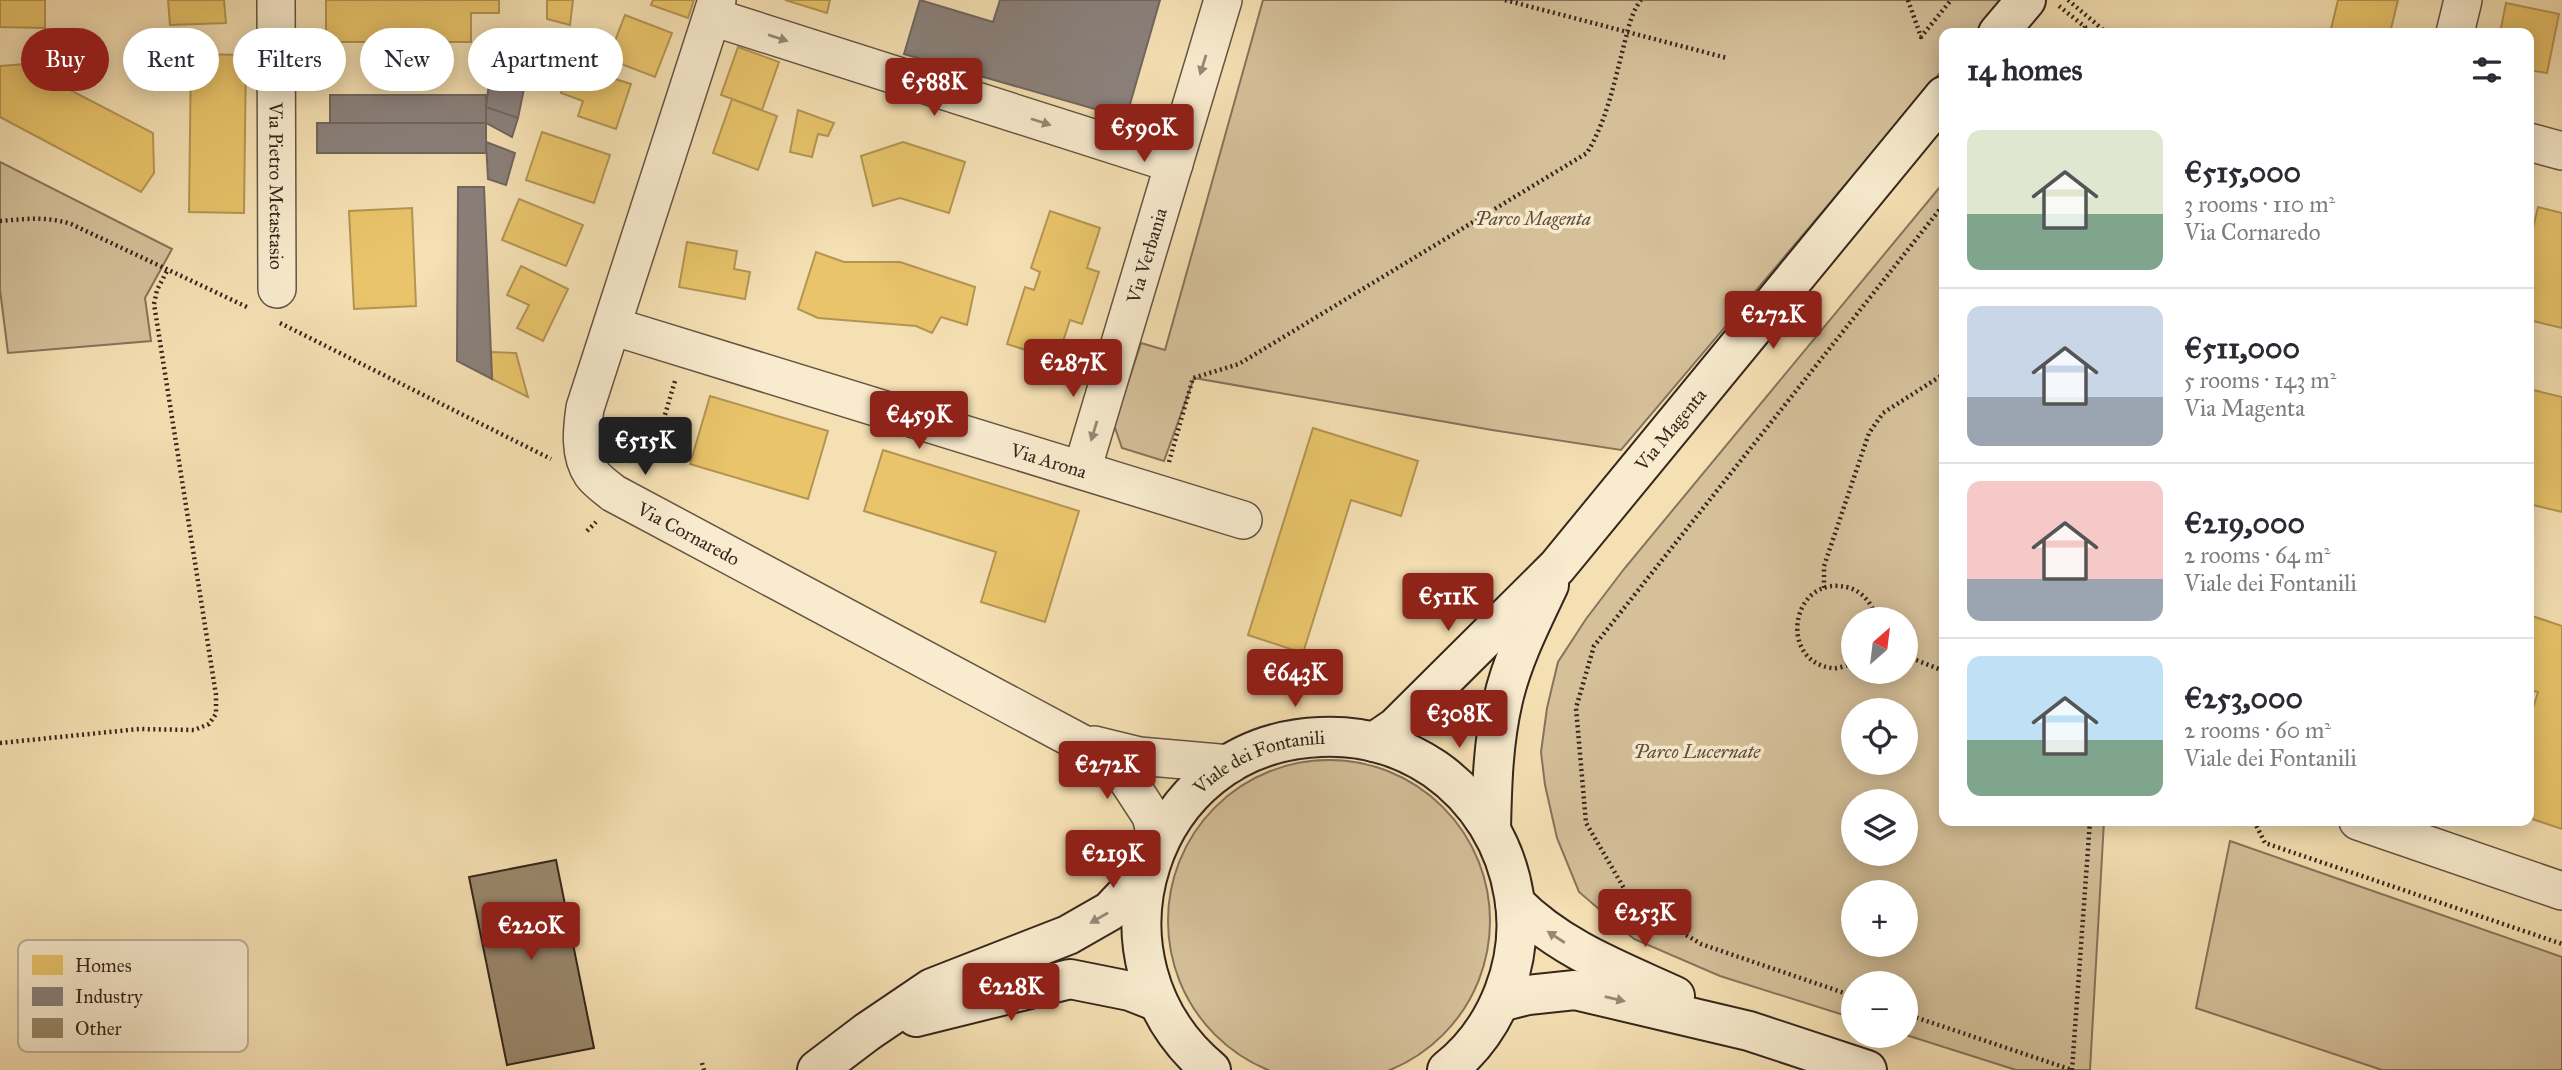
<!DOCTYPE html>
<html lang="en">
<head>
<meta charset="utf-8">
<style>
  body { margin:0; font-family:"IM FELL Great Primer",serif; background:#f2f2f3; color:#2b2b33; height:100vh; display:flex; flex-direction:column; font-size:26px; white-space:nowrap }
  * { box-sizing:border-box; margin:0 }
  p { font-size:23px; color:#7c7c81 }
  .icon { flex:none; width:38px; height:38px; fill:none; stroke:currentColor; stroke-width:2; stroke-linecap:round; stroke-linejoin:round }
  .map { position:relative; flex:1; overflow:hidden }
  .sheet { position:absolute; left:1939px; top:28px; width:595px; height:798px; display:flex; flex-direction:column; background:#fff; border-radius:14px; box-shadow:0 4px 18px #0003 }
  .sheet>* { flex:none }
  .guide { position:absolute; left:21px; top:28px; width:665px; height:63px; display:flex; gap:14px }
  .needle { width:46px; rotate:28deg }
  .buttons { position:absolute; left:1841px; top:607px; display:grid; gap:14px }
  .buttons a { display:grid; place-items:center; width:77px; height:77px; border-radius:50%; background:#fff; box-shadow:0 4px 18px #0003; font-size:35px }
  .price { position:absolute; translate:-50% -60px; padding:0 16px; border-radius:7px; background:#8f2418; color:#fff; font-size:23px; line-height:46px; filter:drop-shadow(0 2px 4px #0008) }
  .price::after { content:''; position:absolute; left:50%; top:42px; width:21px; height:16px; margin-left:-10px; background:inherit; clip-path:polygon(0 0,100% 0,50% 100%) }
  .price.current { background:#222; color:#fff }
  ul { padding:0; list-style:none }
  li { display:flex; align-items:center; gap:21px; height:175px; padding:0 28px }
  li+li { border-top:2px solid #e1e1e2 }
  li span { display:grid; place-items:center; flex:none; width:196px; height:140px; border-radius:14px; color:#555 }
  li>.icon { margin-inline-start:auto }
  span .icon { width:84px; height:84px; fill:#fffc; stroke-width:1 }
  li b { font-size:30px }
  h2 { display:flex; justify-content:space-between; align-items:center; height:84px; padding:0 28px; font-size:30px }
  .tag { padding:0 24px; border-radius:32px; background:#fff; box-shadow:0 4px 18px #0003; font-size:24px; line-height:63px }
  .tag.current { background:#8f2418; color:#fff }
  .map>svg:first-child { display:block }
  .green { fill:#d5c09a; stroke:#86735c; stroke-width:2; fill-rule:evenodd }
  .homes { fill:#e9c46a; stroke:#b39553; stroke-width:2 }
  .industry { fill:#8a817c; stroke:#716660; stroke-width:2 }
  .building { fill:#99876b; stroke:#36261d; stroke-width:2 }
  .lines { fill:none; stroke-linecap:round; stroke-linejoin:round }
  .street-casing { stroke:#665442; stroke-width:40 }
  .secondary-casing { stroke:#36261d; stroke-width:42 }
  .path { stroke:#36261d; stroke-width:4.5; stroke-dasharray:2 3.5; stroke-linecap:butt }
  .street { stroke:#f8ebce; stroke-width:37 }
  .secondary { stroke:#f8ebce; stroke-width:38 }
  .oneway { fill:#978876 }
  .labels { text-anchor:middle; stroke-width:7; stroke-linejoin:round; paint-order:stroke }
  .street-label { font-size:19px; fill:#36261d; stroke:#f8ebce }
  .park-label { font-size:19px; font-style:italic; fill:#5e4c3c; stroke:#f8ebce }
  .key { fill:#f8ebce; stroke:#beb099; stroke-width:2 }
  .key-label { font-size:19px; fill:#36261d }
</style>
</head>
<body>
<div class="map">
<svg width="2562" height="1070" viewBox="0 0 2562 1070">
  <rect width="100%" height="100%" fill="#f5e0b3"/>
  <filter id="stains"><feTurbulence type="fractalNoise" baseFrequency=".00286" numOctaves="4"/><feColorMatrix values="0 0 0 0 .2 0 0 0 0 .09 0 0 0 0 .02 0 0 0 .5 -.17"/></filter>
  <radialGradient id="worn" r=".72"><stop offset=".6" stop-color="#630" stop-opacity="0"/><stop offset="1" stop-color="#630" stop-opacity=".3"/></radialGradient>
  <path class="green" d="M1263,0h739l-28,33h-30v35l-323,382 -129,-20 -298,-52 -30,83 -42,-13 -8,-23 27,-82 24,7z
    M0,162l172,87 -27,49 6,43 -143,12 -8,-63z
    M1944,182v639h160l-14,249h-74l-110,-35v-51h-53v34l-133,-42 -86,-37 -55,-47 -22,-54 -12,-53 -4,-33 6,-44 11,-46 28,-43 38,-50zM1853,620h53v52h-53zM1906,710v53h-53v-53zM1853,802h53v52h-53zM1906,892v53h-53v-53z
    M1168 921a161 161 0 1 1 322 0a161 161 0 1 1-322 0Z
    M2230,841l332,116v113h-180l-186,-62z"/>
  <path class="homes" d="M0,0h45v28l-45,-1z
    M168,0h56l2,23 -56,2z
    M326,0h173v13h-28v29h-145z
    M547,0h26l-3,25 -23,-6z
    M653,0h41l-6,18 -37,-13z
    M785,0h45l-3,13z
    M2338,0h60l-8,33h-60z
    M2506,3l53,11 -12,59 -18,-3v-37h-29z
    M625,15l47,18 -17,44 -47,-18z
    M738,47l41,15 -17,48 -41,-15z
    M191,54l55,1 -2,158 -55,-1z
    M50,62l-3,16 106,55 1,40 -13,19 -141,-75v-51z
    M570,65l61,19 -15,45 -38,-13 5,-15 -22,-8z
    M732,99l45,17 -19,54 -45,-17z
    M798,110l36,13 -6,13 -10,-2 -6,23 -22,-5z
    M542,132l68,23 -16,48 -68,-23z
    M903,142l62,20 -16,51 -49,-15 -27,8 -12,-50z
    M519,199l64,26 -17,41 -64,-26z
    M2538,207l24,6v115l-33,-8v-75z
    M412,208l4,98 -62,3 -5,-98z
    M1050,211l50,17 -13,40 12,4 -17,52 -12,-4 -13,40 -50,-16 18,-57 9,3 6,-18 -9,-4z
    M687,242l50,9 -3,18 16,3 -5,27 -66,-12z
    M816,252l28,10h56l75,25 -8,38 -26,-8 -9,16 -16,-7 -98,-8 -20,-9z
    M521,266l47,23 -25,52 -26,-13 12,-23 -22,-10z
    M491,352l25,1 12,44 -36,-18z
    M2529,389l33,8v115l-33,-8z
    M710,396l118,35 -20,68 -118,-35z
    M1313,428l105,33 -17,55 -50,-16 -48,153 -55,-18z
    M883,450l196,61 -34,111 -64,-20 15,-50 -132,-41z
    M2529,615l33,11v203l-33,-11v-97l9,-29 -9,-2z"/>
  <path class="industry" d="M920,0l73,22 7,-22h160l-34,118 -222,-64z
    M490,75l35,9 -7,34 -32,-11z
    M330,95h156v28h-156z
    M486,107l32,11 -6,19 -26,-14z
    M317,123h169v30h-169z
    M486,142l29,11 -9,32 -18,-6z
    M458,187h26l8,192 -35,-18z"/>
  <path class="building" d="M556,860l38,188 -87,17 -38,-188z"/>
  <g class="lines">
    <defs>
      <g id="street">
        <path id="s1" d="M276,0l1,289"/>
        <path id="s2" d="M717,0l-132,408c-3,21 -6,47 7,66 5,7 15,14 21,19l466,249 40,25 32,49 7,29"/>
        <path d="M713,17l461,147"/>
        <path d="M2455,33l8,-33"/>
        <path d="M2529,142l33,9"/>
        <path id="s3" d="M612,326l631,194"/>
        <path id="s4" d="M1082,470l141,-470"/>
        <path d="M1094,745l45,11 91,8"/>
        <path d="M2358,821l204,70"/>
      </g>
      <g id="secondary">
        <path d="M1998,33l28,-33"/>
        <path id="s5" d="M1374,742l22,-15 161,-160 387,-471"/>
        <path d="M1491,829c1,-44 2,-86 12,-129 9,-40 29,-79 46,-115"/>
        <path d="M1515,903c44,45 103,67 160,93"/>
        <path d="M1500,1002l28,-7 47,-5 174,41 118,39"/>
        <path d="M916,1017l154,-38 60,12 28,11"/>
        <path d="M817,1070l50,-38 65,-44 136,-53 42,-24 38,-40"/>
        <path id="s6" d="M1211,1070c-132,-110 -65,-326 109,-333 41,-2 81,9 115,32 43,30 71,76 79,127 11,64 -16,134 -67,174"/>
      </g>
    </defs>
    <use href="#street" class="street-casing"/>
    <use href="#secondary" class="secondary-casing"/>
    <path class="path" d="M1505,0l222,58
      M1908,0l13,37 30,-37
      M2068,0l39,33
      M2059,6l26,21 -6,6
      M0,221c25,-2 47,-5 71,3l176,83
      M280,323l271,136
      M629,462l32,-34 14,-47
      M1169,462l24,-84 46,-14 348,-211c20,-33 27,-70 37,-108 4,-15 7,-32 17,-45
      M587,531l9,-9
      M1824,588v-22l45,-133 14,-20 61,-39
      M1906,656l38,15
      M1853,664c-6,1 -15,5 -21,4 -56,-7 -40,-97 18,-80 14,5 23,17 27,32
      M0,743l139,-14 55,1 15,-6 7,-10v-19l-62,-391 3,-14 11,-21
      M2254,821l11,22 297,101
      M1853,996l-152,-52 -69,-42 -46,-79 -10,-115 18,-62 350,-442
      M1906,1014l166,56
      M702,1063l2,7
      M2072,1070l18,-249"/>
    <use href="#street" class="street"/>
    <use href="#secondary" class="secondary"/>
  </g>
  <defs><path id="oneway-solid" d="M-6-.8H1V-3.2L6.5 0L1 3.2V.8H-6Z" transform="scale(1.75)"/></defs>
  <g class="oneway">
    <use href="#oneway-solid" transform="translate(778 38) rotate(18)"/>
    <use href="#oneway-solid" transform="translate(1203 65) rotate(107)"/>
    <use href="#oneway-solid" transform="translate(1041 122) rotate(18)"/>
    <use href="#oneway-solid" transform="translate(1094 431) rotate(107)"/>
    <use href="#oneway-solid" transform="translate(1099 918) rotate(150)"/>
    <use href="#oneway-solid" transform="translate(1556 937) rotate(-147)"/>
    <use href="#oneway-solid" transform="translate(1615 999) rotate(13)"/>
  </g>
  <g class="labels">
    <g class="street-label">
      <text dy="7" stroke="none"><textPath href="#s1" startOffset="186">Via Pietro Metastasio</textPath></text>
      <text dy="7" stroke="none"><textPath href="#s4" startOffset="224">Via Verbania</textPath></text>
      <text dy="7" stroke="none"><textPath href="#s5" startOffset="432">Via Magenta</textPath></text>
      <text dy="7" stroke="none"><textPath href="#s3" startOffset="457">Via Arona</textPath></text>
      <text dy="7" stroke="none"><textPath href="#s2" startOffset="611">Via Cornaredo</textPath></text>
      <text dy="7" stroke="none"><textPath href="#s6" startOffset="387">Viale dei Fontanili</textPath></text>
    </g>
    <g class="park-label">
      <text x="1533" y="225">Parco Magenta</text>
      <text x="1697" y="758">Parco Lucernate</text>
    </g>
  </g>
  <rect x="18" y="940" width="230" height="112" rx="10" class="key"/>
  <rect x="32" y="955" width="31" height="20" fill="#e9c46a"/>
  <rect x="32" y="987" width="31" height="19" fill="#8a817c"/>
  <rect x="32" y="1018" width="31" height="20" fill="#99876b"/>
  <g class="key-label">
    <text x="75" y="972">Homes</text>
    <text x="75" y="1003">Industry</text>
    <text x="75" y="1035">Other</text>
  </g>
  <rect width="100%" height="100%" filter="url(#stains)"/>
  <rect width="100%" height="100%" fill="url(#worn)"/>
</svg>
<div class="buttons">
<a><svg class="needle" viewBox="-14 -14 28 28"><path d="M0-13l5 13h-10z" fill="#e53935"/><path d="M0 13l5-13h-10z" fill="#7c7c81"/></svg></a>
<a><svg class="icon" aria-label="locate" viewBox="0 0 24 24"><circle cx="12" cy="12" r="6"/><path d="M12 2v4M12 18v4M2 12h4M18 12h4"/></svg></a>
<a><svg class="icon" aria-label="layers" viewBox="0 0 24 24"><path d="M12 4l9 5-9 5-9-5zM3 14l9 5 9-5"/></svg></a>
<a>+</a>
<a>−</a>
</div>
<b class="price" style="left:934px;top:118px">€588K</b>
<b class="price" style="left:1144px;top:164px">€590K</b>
<b class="price" style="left:1773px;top:351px">€272K</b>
<b class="price" style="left:1073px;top:399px">€287K</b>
<b class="price" style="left:919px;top:451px">€459K</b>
<b class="price current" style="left:645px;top:477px">€515K</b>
<b class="price" style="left:1448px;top:633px">€511K</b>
<b class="price" style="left:1295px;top:709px">€643K</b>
<b class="price" style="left:1459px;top:750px">€308K</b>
<b class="price" style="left:1107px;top:801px">€272K</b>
<b class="price" style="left:1113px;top:890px">€219K</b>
<b class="price" style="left:1645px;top:949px">€253K</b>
<b class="price" style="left:531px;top:962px">€220K</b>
<b class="price" style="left:1011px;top:1023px">€228K</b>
<div class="guide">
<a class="tag current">Buy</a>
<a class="tag">Rent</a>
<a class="tag">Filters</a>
<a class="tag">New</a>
<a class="tag">Apartment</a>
</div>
<section class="sheet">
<h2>14 homes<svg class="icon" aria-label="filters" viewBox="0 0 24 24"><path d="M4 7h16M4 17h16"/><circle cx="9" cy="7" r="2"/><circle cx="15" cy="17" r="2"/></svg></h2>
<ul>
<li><span style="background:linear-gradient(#dfe7d0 60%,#7fa58c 0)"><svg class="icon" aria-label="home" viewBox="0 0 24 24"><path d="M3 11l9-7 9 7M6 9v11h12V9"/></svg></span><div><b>€515,000</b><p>3 rooms · 110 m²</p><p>Via Cornaredo</p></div></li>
<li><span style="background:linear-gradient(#c9d6e8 65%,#9aa5b1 0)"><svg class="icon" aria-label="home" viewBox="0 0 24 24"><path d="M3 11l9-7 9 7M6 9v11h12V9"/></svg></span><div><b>€511,000</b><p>5 rooms · 143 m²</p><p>Via Magenta</p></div></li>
<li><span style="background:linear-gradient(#f6c9c9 70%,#9aa5b1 0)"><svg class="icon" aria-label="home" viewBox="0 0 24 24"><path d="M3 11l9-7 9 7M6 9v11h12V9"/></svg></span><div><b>€219,000</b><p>2 rooms · 64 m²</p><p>Viale dei Fontanili</p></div></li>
<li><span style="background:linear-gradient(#bfe0f5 60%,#7fa58c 0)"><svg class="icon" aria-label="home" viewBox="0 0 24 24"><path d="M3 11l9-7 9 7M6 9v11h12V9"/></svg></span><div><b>€253,000</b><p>2 rooms · 60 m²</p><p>Viale dei Fontanili</p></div></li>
</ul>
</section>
</div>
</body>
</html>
